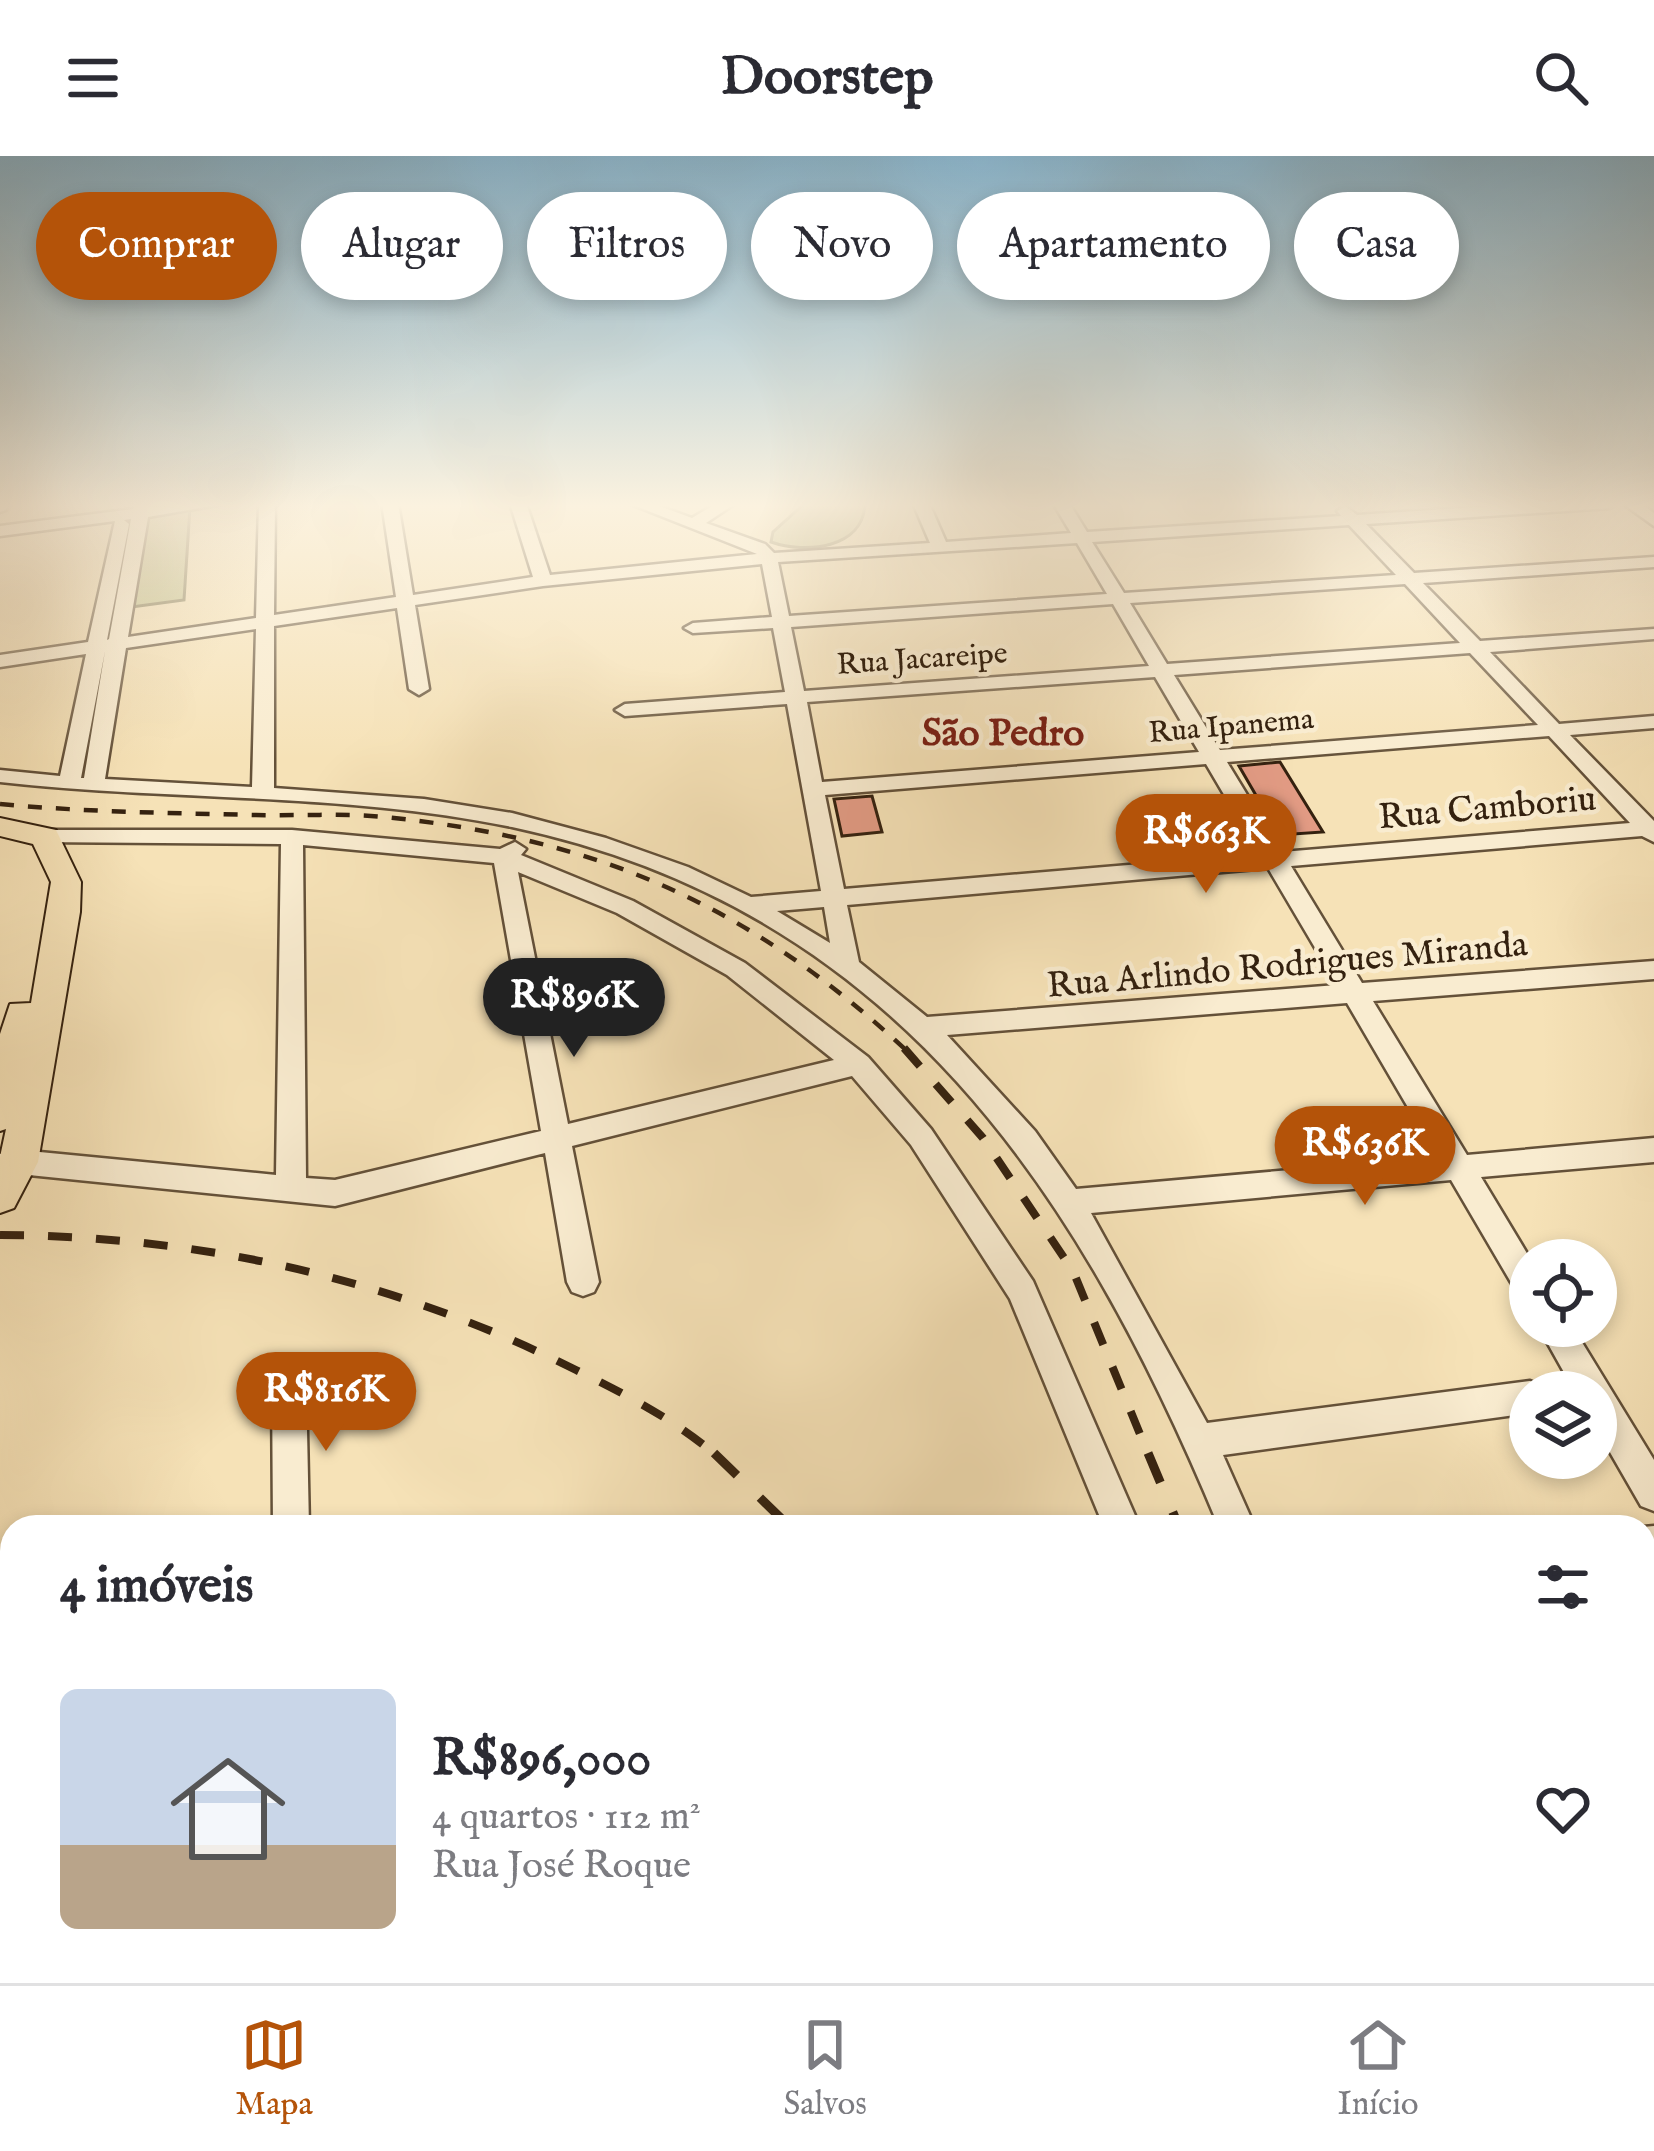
<!DOCTYPE html>
<html lang="pt">
<head>
<meta charset="utf-8">
<style>
  body { margin:0; font-family:"IM FELL English",serif; background:#f2f2f3; color:#2b2b33; height:100vh; display:flex; flex-direction:column; font-size:45px; white-space:nowrap }
  * { box-sizing:border-box; margin:0 }
  p { font-size:39px; color:#7c7c81 }
  .icon { flex:none; width:66px; height:66px; fill:none; stroke:currentColor; stroke-width:2; stroke-linecap:round; stroke-linejoin:round }
  .map { position:relative; flex:1; overflow:hidden }
  .panel { position:absolute; left:0px; top:1359px; width:1656px; height:468px; display:flex; flex-direction:column; background:#fff; border-radius:36px 36px 0 0; box-shadow:0 6px 18px #0003 }
  .panel>* { flex:none }
  .banner { position:absolute; left:36px; top:36px; width:1584px; height:108px; display:flex; gap:24px }
  .tools { position:absolute; left:1509px; top:1083px; display:grid; gap:24px }
  .tools a { display:grid; place-items:center; width:108px; height:108px; border-radius:50%; background:#fff; box-shadow:0 6px 18px #0003; font-size:60px }
  .price { position:absolute; translate:-50% -102px; padding:0 27px; border-radius:42px; background:#b45309; color:#fff; font-size:39px; line-height:78px; filter:drop-shadow(0 3px 6px #0008) }
  .price::after { content:''; position:absolute; left:50%; top:72px; width:36px; height:27px; margin-left:-18px; background:inherit; clip-path:polygon(0 0,100% 0,50% 100%) }
  .price.selected { background:#222; color:#fff }
  ul { padding:0; list-style:none }
  li { display:flex; align-items:center; gap:36px; height:300px; padding:0 60px }
  li+li { border-top:3px solid #e1e1e2 }
  li span { display:grid; place-items:center; flex:none; width:336px; height:240px; border-radius:18px; color:#555 }
  li>.icon { margin-inline-start:auto }
  span .icon { width:144px; height:144px; fill:#fffc; stroke-width:1 }
  li b { font-size:51px }
  h2 { display:flex; justify-content:space-between; align-items:center; height:144px; padding:0 60px; font-size:51px }
  .tag { padding:0 42px; border-radius:54px; background:#fff; box-shadow:0 6px 18px #0003; font-size:42px; line-height:108px }
  .tag.selected { background:#b45309; color:#fff }
  header { display:flex; justify-content:space-between; align-items:center; height:156px; padding:0 60px; background:#fff; font-size:54px; font-weight:700 }
  .menu { display:flex; justify-content:space-around; align-items:center; height:168px; border-top:3px solid #e1e1e2; background:#fff; font-size:33px; color:#7c7c81 }
  .menu a { display:grid; justify-items:center; gap:6px }
  .menu .selected { color:#b45309 }
  .map>svg:first-child { display:block }
  .green { fill:#c2c28a; stroke:#7b724c; stroke-width:3 }
  .building { fill:#e29b84; stroke:#34210f; stroke-width:3 }
  .lines { fill:none; stroke-linecap:round; stroke-linejoin:round }
  .minor-casing { stroke:#645139; stroke-width:5 }
  .major-casing { stroke:#34210f; stroke-width:4 }
  .minor { fill:#f9ecd0; fill-rule:evenodd }
  .major { fill:#f6e2b7; fill-rule:evenodd }
  .rail-far2 { stroke:#34210f; stroke-width:4.5; stroke-dasharray:14 14; stroke-linecap:butt }
  .rail-far1 { stroke:#34210f; stroke-width:8; stroke-dasharray:24 24; stroke-linecap:butt }
  .rail { stroke:#34210f; stroke-width:9; stroke-dasharray:32 32; stroke-linecap:butt }
  .labels { text-anchor:middle; stroke-width:9; stroke-linejoin:round; paint-order:stroke }
  .far-street-label { font-size:30px; fill:#34210f; stroke:#f9ecd0 }
  .street-label { font-size:36px; fill:#34210f; stroke:#f9ecd0 }
  .far-district-label { font-size:39px; font-weight:bold; fill:#7a1f14; stroke:#f9ecd0 }
</style>
</head>
<body>
<header><svg class="icon" aria-label="menu" viewBox="0 0 24 24"><path d="M4 6h16M4 12h16M4 18h16"/></svg>Doorstep<svg class="icon" aria-label="search" viewBox="0 0 24 24"><circle cx="10" cy="10" r="6"/><path d="M15 15l6 6"/></svg></header>
<div class="map">
<svg width="1654" height="1827" viewBox="0 0 1654 1827">
  <rect width="100%" height="100%" fill="#f6e2b7"/>
  <filter id="stains"><feTurbulence type="fractalNoise" baseFrequency=".00167" numOctaves="4"/><feColorMatrix values="0 0 0 0 .2 0 0 0 0 .09 0 0 0 0 .02 0 0 0 .5 -.17"/></filter>
  <radialGradient id="worn" r=".72"><stop offset=".6" stop-color="#630" stop-opacity="0"/><stop offset="1" stop-color="#630" stop-opacity=".3"/></radialGradient>
  <path class="green" d="M805,347h60c-1,46 -60,51 -94,39l2,-10z
    M190,351l-6,93 -60,8 17,-95z"/>
  <path class="building" d="M1280,606l43,70 -44,3 -40,-69z
    M872,640l10,36 -40,4 -8,-37z"/>
  <g class="lines">
    <defs>
      <path id="minor" d="M0,347h9l-3,7 -6,2z
        M134,347h16l-1,4 80,-4 -81,14 -20,120 128,-19 3,-115h16l-1,112 122,-18 -14,-94h16l15,92 120,-18 -23,-74h16l24,72 207,-21 -129,-51h23l41,15 25,-15h19l-30,20 59,21 9,9 156,-10 -17,-40h16l17,39 125,-9 -18,-30h16l18,29 254,-16 -4,-5 8,-5 12,9 179,-12h82l-8,5 -244,16 48,49 240,-16v10l-231,16 57,58 174,-12v10l-164,13 69,72 95,-8v12l-84,7 84,86v21l-12,-6 -351,30 71,117 292,-22v18l-281,22 94,154 187,-17v24l-173,15 50,83 -1,40 -11,-4 -68,-116 -360,33 116,210 323,-42 12,5 3,6h-15v21l-307,42 32,72h-36c-140,-338 -326,-619 -707,-700 -169,-35 -344,-26 -512,-45v-12l60,6 26,-122 -86,13v-12l88,-13 27,-121 -115,15v-10l133,-17zM131,363l-22,120 -2,1 22,-116 -5,-4zM1349,369l47,50 -272,18 -32,-51zM1077,387l30,51 -318,22 -11,-54zM762,408l10,53 -79,6 -9,5 9,5 80,-5 12,64 -160,12 -10,6 10,6 162,-12 34,187 -70,6 -63,-30 -82,-29 -94,-25 -88,-14 -150,-11v-162l123,-18 12,81 10,6 10,-6 -14,-84 128,-19zM1405,428l55,59 -293,21 -37,-61zM1113,448l36,62 -345,25 -13,-64zM256,473l-4,158 -147,-8 21,-131zM105,495l-21,127h-3zM1470,497l68,72 -318,25 -46,-75zM1155,521l44,75 -377,30 -15,-80zM1549,580l81,87 -348,29 -55,-90zM1206,608l53,90 -415,35 -19,-94zM1268,712l69,117 -410,32 -68,-55 -12,-57zM824,751l6,36 -53,-32zM1347,847l90,154 -361,32 -41,-58 -88,-96z
        M1622,347h18l14,10v13z
        M45,674h247l208,19 15,-7 11,7 -5,6 112,46 112,62 123,94 63,72 102,152 107,246h-36l-94,-228 -99,-154 -59,-69 -280,70 27,136 -5,10 -11,4 -11,-4 -5,-10 -22,-129 -210,53 -316,-32 -19,4v-24l19,-4 257,25 5,-331 -244,-2v-10zM303,689l191,18 47,268 -206,49 -29,-2zM518,716l99,41 110,62 107,85 -266,64z
        M1538,1170h34l82,134v51l-13,-5 -45,-78v-36h-21z
        M289,1209l12,5 5,11 3,146h-36l-1,-146 5,-11z
        M1654,1370v36l-10,1 -1,-36z
        M1654,1767v44l-10,2v-44z
        M240,1815h75l-5,12h-75z
        M689,1815h46l2,12h-46z
        M1011,1815h48l5,12h-48z
        M1414,1815h139l-5,12h-129z"/>
      <path id="major" d="M0,662l56,12 25,52 -1,30 -42,250 -24,46 -14,5v-56l6,-28 -6,2v-97l10,-30 21,-1 20,-121 -18,-38 -33,-8z"/>
    </defs>
    <use href="#minor" class="minor-casing"/>
    <use href="#major" class="major-casing"/>
    <use href="#minor" class="minor"/>
    <use href="#major" class="major"/>
    <path class="rail-far2" d="M0,648c85,8 170,9 256,11 42,1 86,-2 128,2 213,21 366,88 523,234"/>
    <path class="rail-far1" d="M904,892l79,90 90,133 76,185
      M0,1079c202,1 395,44 576,135 49,24 99,50 141,86"/>
    <path class="rail" d="M714,1297l76,74
      M1148,1297l31,74
      M1164,1815l9,12
      M1356,1815l5,12"/>
  </g>
  <linearGradient id="sky" x2="0" y2="1"><stop stop-color="#8ab8d2"/><stop offset="0.58" stop-color="#fbf2df"/><stop offset="1" stop-color="#fbf2df" stop-opacity="0"/></linearGradient>
  <rect width="1654" height="603" fill="url(#sky)"/>
  <g class="labels">
    <g class="far-street-label">
      <text transform="translate(922 502) rotate(-4)" y="10">Rua Jacareipe</text>
      <text transform="translate(1231 569) rotate(-5)" y="10">Rua Ipanema</text>
    </g>
    <g class="street-label">
      <text transform="translate(1487 650) rotate(-5)" y="13">Rua Camboriu</text>
      <text transform="translate(1287 807) rotate(-5)" y="13">Rua Arlindo Rodrigues Miranda</text>
    </g>
    <g class="far-district-label">
      <text x="1003" y="589">São Pedro</text>
    </g>
  </g>
  <rect width="100%" height="100%" filter="url(#stains)"/>
  <rect width="100%" height="100%" fill="url(#worn)"/>
</svg>
<div class="tools">
<a><svg class="icon" aria-label="locate" viewBox="0 0 24 24"><circle cx="12" cy="12" r="6"/><path d="M12 2v4M12 18v4M2 12h4M18 12h4"/></svg></a>
<a><svg class="icon" aria-label="layers" viewBox="0 0 24 24"><path d="M12 4l9 5-9 5-9-5zM3 14l9 5 9-5"/></svg></a>
</div>
<b class="price" style="left:1206px;top:740px">R$663K</b>
<b class="price selected" style="left:574px;top:904px">R$896K</b>
<b class="price" style="left:1365px;top:1052px">R$636K</b>
<b class="price" style="left:326px;top:1298px">R$816K</b>
<div class="banner">
<a class="tag selected">Comprar</a>
<a class="tag">Alugar</a>
<a class="tag">Filtros</a>
<a class="tag">Novo</a>
<a class="tag">Apartamento</a>
<a class="tag">Casa</a>
</div>
<section class="panel">
<h2>4 imóveis<svg class="icon" aria-label="filters" viewBox="0 0 24 24"><path d="M4 7h16M4 17h16"/><circle cx="9" cy="7" r="2"/><circle cx="15" cy="17" r="2"/></svg></h2>
<ul>
<li><span style="background:linear-gradient(#c9d6e8 65%,#b9a48a 0)"><svg class="icon" aria-label="home" viewBox="0 0 24 24"><path d="M3 11l9-7 9 7M6 9v11h12V9"/></svg></span><div><b>R$896,000</b><p>4 quartos · 112 m²</p><p>Rua José Roque</p></div><svg class="icon" aria-label="heart" viewBox="0 0 24 24"><path d="M12 20l-8-8c-3-5 5-10 8-4 3-6 11-1 8 4z"/></svg></li>
</ul>
</section>
</div>
<nav class="menu">
<a class="selected"><svg class="icon" aria-label="map" viewBox="0 0 24 24"><path d="M3 6l6-2 6 2 6-2v14l-6 2-6-2-6 2zM9 4v14M15 6v14"/></svg>Mapa</a>
<a><svg class="icon" aria-label="saved" viewBox="0 0 24 24"><path d="M7 4h10v16l-5-4-5 4z"/></svg>Salvos</a>
<a><svg class="icon" aria-label="home" viewBox="0 0 24 24"><path d="M3 11l9-7 9 7M6 9v11h12V9"/></svg>Início</a>
</nav>
</body>
</html>
